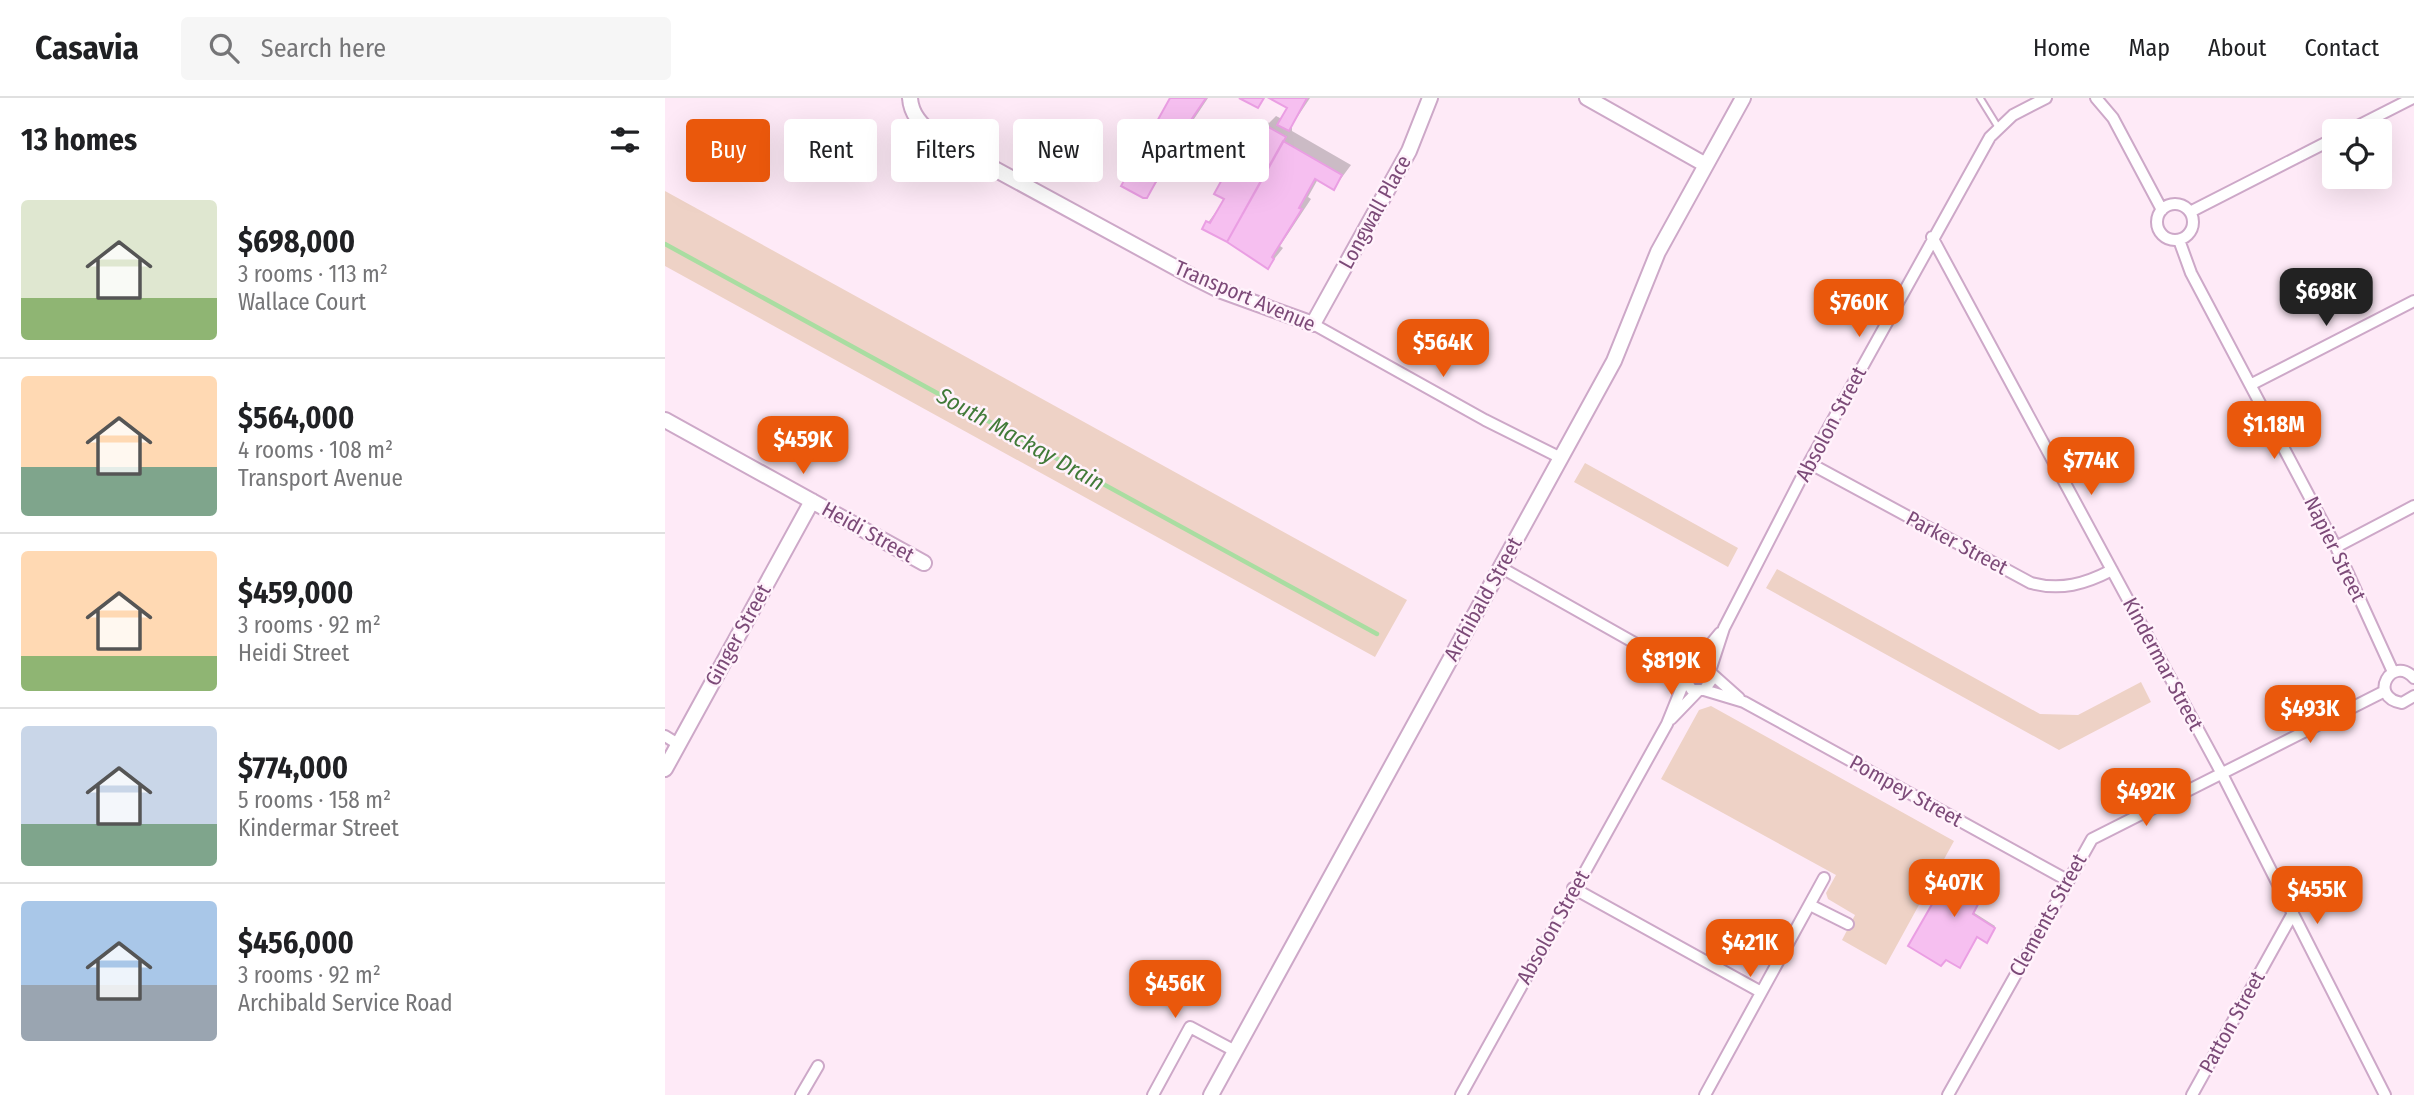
<!DOCTYPE html>
<html lang="en">
<head>
<meta charset="utf-8">
<style>
  body { margin:0; font-family:"Fira Sans Condensed",sans-serif; background:#f6f6f6; color:#202124; height:100vh; display:flex; flex-direction:column; font-size:26px; white-space:nowrap }
  * { box-sizing:border-box; margin:0 }
  p { font-size:23px; color:#757577 }
  .icon { flex:none; width:38px; height:38px; fill:none; stroke:currentColor; stroke-width:2; stroke-linecap:round; stroke-linejoin:round }
  .map { position:relative; flex:1; overflow:hidden }
  .drawer { display:flex; flex-direction:column; background:#fff; width:665px }
  .drawer>* { flex:none }
  .top-card { position:absolute; left:21px; top:21px; width:665px; height:63px; display:flex; gap:14px }
  .fabs { position:absolute; left:1657px; top:21px; display:grid; gap:14px }
  .fabs a { display:grid; place-items:center; width:70px; height:70px; border-radius:7px; background:#fff; box-shadow:0 7px 28px #0002; font-size:35px }
  .price { position:absolute; translate:-50% -60px; padding:0 16px; border-radius:14px; background:#ea580c; color:#fff; font-size:23px; line-height:46px; filter:drop-shadow(0 2px 4px #0008) }
  .price::after { content:''; position:absolute; left:50%; top:42px; width:21px; height:16px; margin-left:-10px; background:inherit; clip-path:polygon(0 0,100% 0,50% 100%) }
  .price.selected { background:#222; color:#fff }
  ul { padding:0; list-style:none }
  li { display:flex; align-items:center; gap:21px; height:175px; padding:0 21px }
  li+li { border-top:2px solid #e0e0e0 }
  li span { display:grid; place-items:center; flex:none; width:196px; height:140px; border-radius:7px; color:#555 }
  li>.icon { margin-inline-start:auto }
  span .icon { width:84px; height:84px; fill:#fffc; stroke-width:1 }
  li b { font-size:30px }
  h2 { display:flex; justify-content:space-between; align-items:center; height:84px; padding:0 21px; font-size:30px }
  .chip { padding:0 24px; border-radius:7px; background:#fff; box-shadow:0 7px 28px #0002; font-size:24px; line-height:63px }
  .chip.selected { background:#ea580c; color:#fff }
  header { display:flex; align-items:center; gap:42px; box-sizing:border-box; height:98px; padding:0 35px; background:#fff; border-bottom:2px solid #e0e0e0 }
  header strong { font-size:33px }
  nav { display:flex; gap:38px; margin-inline-start:auto; font-size:24px }
  .search { width:490px; height:63px; background:#f6f6f6; display:flex; align-items:center; gap:18px; box-sizing:border-box; padding:0 24px; border-radius:7px; color:#757577; font-size:26px }
  main { display:flex; flex:1; min-height:0 }
  .map>svg:first-child { display:block }
  .green { fill:#eed2c6 }
  .shadow { fill:#0003 }
  .lines { fill:none; stroke-linecap:round; stroke-linejoin:round }
  .stream { stroke:#a9dda1; stroke-width:4.5 }
  .building { fill:#f6bff0; stroke:#ea9ee3; stroke-width:2 }
  .service-casing { stroke:#cda8c8; stroke-width:9 }
  .minor-casing { stroke:#cda8c8; stroke-width:14 }
  .tertiary-casing { stroke:#cda8c8; stroke-width:18 }
  .service { stroke:#fff; stroke-width:5 }
  .minor { stroke:#fff; stroke-width:10 }
  .tertiary { stroke:#fff; stroke-width:14 }
  .labels { text-anchor:middle; stroke-width:5; stroke-linejoin:round; paint-order:stroke }
  .street-label { font-size:21px; fill:#7c4a78; stroke:#fff2fb }
  .water-label { font-size:23px; font-style:italic; fill:#417a38; stroke:#fff2fb }
</style>
</head>
<body>
<header>
<strong>Casavia</strong>
<div class="search"><svg class="icon" aria-label="search" viewBox="0 0 24 24"><circle cx="10" cy="10" r="6"/><path d="M15 15l6 6"/></svg>Search here</div>
<nav><a>Home</a><a>Map</a><a>About</a><a>Contact</a></nav>
</header>
<main>
<section class="drawer">
<h2>13 homes<svg class="icon" aria-label="filters" viewBox="0 0 24 24"><path d="M4 7h16M4 17h16"/><circle cx="9" cy="7" r="2"/><circle cx="15" cy="17" r="2"/></svg></h2>
<ul>
<li><span style="background:linear-gradient(#dfe7d0 70%,#8fb573 0)"><svg class="icon" aria-label="home" viewBox="0 0 24 24"><path d="M3 11l9-7 9 7M6 9v11h12V9"/></svg></span><div><b>$698,000</b><p>3 rooms · 113 m²</p><p>Wallace Court</p></div></li>
<li><span style="background:linear-gradient(#ffd9b3 65%,#7fa58c 0)"><svg class="icon" aria-label="home" viewBox="0 0 24 24"><path d="M3 11l9-7 9 7M6 9v11h12V9"/></svg></span><div><b>$564,000</b><p>4 rooms · 108 m²</p><p>Transport Avenue</p></div></li>
<li><span style="background:linear-gradient(#ffd9b3 75%,#8fb573 0)"><svg class="icon" aria-label="home" viewBox="0 0 24 24"><path d="M3 11l9-7 9 7M6 9v11h12V9"/></svg></span><div><b>$459,000</b><p>3 rooms · 92 m²</p><p>Heidi Street</p></div></li>
<li><span style="background:linear-gradient(#c9d6e8 70%,#7fa58c 0)"><svg class="icon" aria-label="home" viewBox="0 0 24 24"><path d="M3 11l9-7 9 7M6 9v11h12V9"/></svg></span><div><b>$774,000</b><p>5 rooms · 158 m²</p><p>Kindermar Street</p></div></li>
<li><span style="background:linear-gradient(#a9c7e8 60%,#9aa5b1 0)"><svg class="icon" aria-label="home" viewBox="0 0 24 24"><path d="M3 11l9-7 9 7M6 9v11h12V9"/></svg></span><div><b>$456,000</b><p>3 rooms · 92 m²</p><p>Archibald Service Road</p></div></li>
</ul>
</section>
<div class="map">
<svg width="1749" height="997" viewBox="0 0 1749 997">
  <rect width="100%" height="100%" fill="#feeaf7"/>
  <path class="green" d="M0,93l742,409 -32,57 -710,-391z
    M920,365l153,85 -10,19 -154,-85z
    M1112,471l263,145 38,1 63,-33 10,20 -92,48 -293,-162z
    M1046,608l243,135 -68,124 -44,-25 13,-25 -27,-16 -2,-6 10,-18 -175,-96 38,-69z"/>
  <path class="shadow" d="M507,0h36l-14,21 8,4 -5,11 -11,10 -4,-3 -3,6 8,4 -6,10 -10,11 -5,-3 -19,27z
    M608,0h37l-18,27v6l59,34 -17,23 -16,-9 -10,18 3,2 -31,47 3,2 -15,19 -64,-39 22,-30 1,-23 10,-10 6,3 8,-16 1,-23 10,-10 7,4 7,-7 6,3 7,-12z
    M1295,762l31,19 -18,33 22,14 -6,13 -12,-4z"/>
  <g class="lines">
    <path class="stream" d="M0,146l712,390"/>
  </g>
  <path class="building" d="M505,0h36l-21,31 8,5 -6,12 -8,-5 -9,16 8,5 -7,12 -8,-5 -16,29h-4l-22,-12z
    M574,0h25l-6,10z
    M604,0h38l-18,33 -12,-6 10,-17z
    M600,27l21,12 -59,105 -25,-13 4,-8 4,2 14,-24 -10,-5 11,-20 10,5 14,-26 -9,-5 11,-20 9,5z
    M618,43l59,34 -8,15 -19,-11 -16,29 3,1 -30,48 2,2 -6,10 -41,-27z
    M1292,763l33,20 -17,33 22,14 -8,15 -10,-6 -17,31 -14,-8 -5,6 -33,-20z"/>
  <g class="lines">
    <defs>
      <path id="service" d="M1315,0l18,29"/>
      <path id="minor" d="M1431,0l17,20 49,92
        M1683,33l65,-33
        M1492 124a18 18 0 1 1 36 0a18 18 0 1 1-36 0Z
        M1525,114l145,-74
        M1267,139l289,535 164,323
        M1514,142l12,33 145,274 57,125
        M648,226l172,96 76,38
        M1587,286l162,-83
        M1144,365l222,120c30,8 54,1 81,-13
        M1671,449l78,-41
        M835,469l156,88 28,23 8,12h12l8,-11 -2,-8 -9,-8 -13,4 -4,11
        M994,558l33,8
        M1030,565l25,-30
        M1045,573l14,-43 85,-165 181,-326 23,-22 33,-17
        M1047,576l27,24
        M1749,580c-22,-24 -47,19 -12,25l12,-7
        M1039,592l40,12 323,178
        M1006,621l27,-28
        M0,638l13,8
        M908,790l188,104
        M1145,807l38,19
        M136,997l17,-29
        M488,997l37,-68 45,24
        M796,997l206,-371 17,-42
        M1040,997l119,-217
        M1283,997l144,-256 293,-148
        M1527,997l101,-182"/>
      <path id="tertiary" d="M245,0c1,17 12,27 24,38l259,141 26,13 94,34 96,-173 21,-53
        M922,0l119,67
        M0,322l259,143
        M0,671l147,-268
        M546,997l403,-734 44,-109 85,-154"/>
    </defs>
    <use href="#service" class="service-casing"/>
    <use href="#minor" class="minor-casing"/>
    <use href="#tertiary" class="tertiary-casing"/>
    <use href="#service" class="service"/>
    <use href="#minor" class="minor"/>
    <use href="#tertiary" class="tertiary"/>
  </g>
  <g class="labels">
    <g class="street-label">
      <text transform="translate(710 114) rotate(-61)" y="7">Longwall Place</text>
      <text transform="translate(580 198) rotate(23)" y="7">Transport Avenue</text>
      <text transform="translate(1166 326) rotate(-62)" y="7">Absolon Street</text>
      <text transform="translate(203 434) rotate(29)" y="7">Heidi Street</text>
      <text transform="translate(1292 445) rotate(28)" y="7">Parker Street</text>
      <text transform="translate(1670 451) rotate(64)" y="7">Napier Street</text>
      <text transform="translate(818 501) rotate(-61)" y="7">Archibald Street</text>
      <text transform="translate(73 537) rotate(-61)" y="7">Ginger Street</text>
      <text transform="translate(1498 566) rotate(62)" y="7">Kindermar Street</text>
      <text transform="translate(1241 693) rotate(29)" y="7">Pompey Street</text>
      <text transform="translate(1383 817) rotate(-61)" y="7">Clements Street</text>
      <text transform="translate(888 829) rotate(-61)" y="7">Absolon Street</text>
      <text transform="translate(1567 924) rotate(-61)" y="7">Patton Street</text>
    </g>
    <g class="water-label">
      <text transform="translate(356 341) rotate(29)" y="8">South Mackay Drain</text>
    </g>
  </g>
</svg>
<div class="fabs">
<a><svg class="icon" aria-label="locate" viewBox="0 0 24 24"><circle cx="12" cy="12" r="6"/><path d="M12 2v4M12 18v4M2 12h4M18 12h4"/></svg></a>
</div>
<b class="price selected" style="left:1661px;top:230px">$698K</b>
<b class="price" style="left:1194px;top:241px">$760K</b>
<b class="price" style="left:778px;top:281px">$564K</b>
<b class="price" style="left:1609px;top:363px">$1.18M</b>
<b class="price" style="left:138px;top:378px">$459K</b>
<b class="price" style="left:1426px;top:399px">$774K</b>
<b class="price" style="left:1006px;top:599px">$819K</b>
<b class="price" style="left:1645px;top:647px">$493K</b>
<b class="price" style="left:1481px;top:730px">$492K</b>
<b class="price" style="left:1289px;top:821px">$407K</b>
<b class="price" style="left:1652px;top:828px">$455K</b>
<b class="price" style="left:1085px;top:881px">$421K</b>
<b class="price" style="left:510px;top:922px">$456K</b>
<div class="top-card">
<a class="chip selected">Buy</a>
<a class="chip">Rent</a>
<a class="chip">Filters</a>
<a class="chip">New</a>
<a class="chip">Apartment</a>
</div>
</div>
</main>
</body>
</html>
